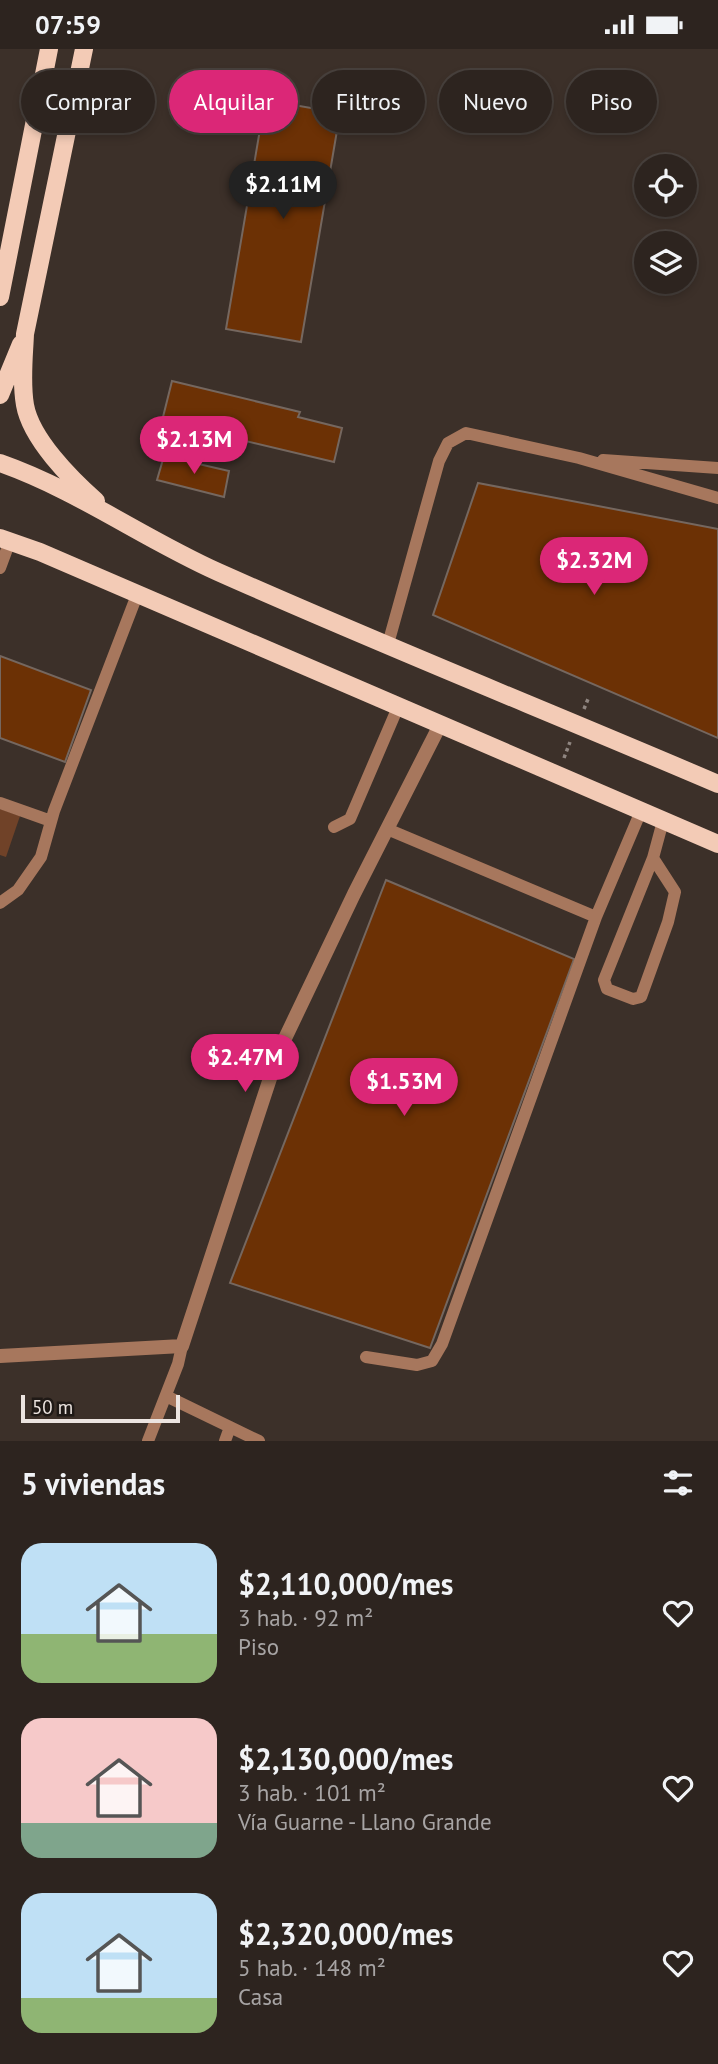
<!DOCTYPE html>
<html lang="es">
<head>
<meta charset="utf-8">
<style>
  body { margin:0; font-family:"PT Sans",sans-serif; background:#352c28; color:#f1f3f6; height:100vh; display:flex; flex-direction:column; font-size:26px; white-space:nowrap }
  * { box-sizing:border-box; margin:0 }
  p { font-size:23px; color:#a7a4a4 }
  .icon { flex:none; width:38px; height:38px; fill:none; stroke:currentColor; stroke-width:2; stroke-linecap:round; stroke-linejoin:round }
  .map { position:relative; height:1392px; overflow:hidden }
  .panel { display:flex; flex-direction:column; background:#2d241f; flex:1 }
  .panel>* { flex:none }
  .hud { position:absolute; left:21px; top:21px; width:677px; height:63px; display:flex; gap:14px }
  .controls { position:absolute; left:634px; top:105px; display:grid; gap:14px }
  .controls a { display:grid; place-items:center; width:63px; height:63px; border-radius:50%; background:#2d241f; box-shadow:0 4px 10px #0003,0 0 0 2px #48413d; font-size:35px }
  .scale { position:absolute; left:21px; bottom:18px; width:159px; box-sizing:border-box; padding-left:7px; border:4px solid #ece4e0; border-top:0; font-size:19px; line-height:24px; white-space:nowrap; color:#ece4e0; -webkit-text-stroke:5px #1f1916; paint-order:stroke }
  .price { position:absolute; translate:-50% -60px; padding:0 16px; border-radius:24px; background:#db2777; color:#fff; font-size:23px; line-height:46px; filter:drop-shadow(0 2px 4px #0008) }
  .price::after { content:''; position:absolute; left:50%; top:42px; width:21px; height:16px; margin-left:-10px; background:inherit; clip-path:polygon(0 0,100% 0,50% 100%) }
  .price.on { background:#222; color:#fff }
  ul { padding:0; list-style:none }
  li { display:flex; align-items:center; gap:21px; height:175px; padding:0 21px }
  li span { display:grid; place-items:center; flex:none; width:196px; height:140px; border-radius:21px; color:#555 }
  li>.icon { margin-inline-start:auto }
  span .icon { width:84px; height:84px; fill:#fffc; stroke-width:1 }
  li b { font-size:30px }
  h2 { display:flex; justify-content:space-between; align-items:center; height:84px; padding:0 21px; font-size:30px }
  .pill { padding:0 24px; border-radius:32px; background:#2d241f; box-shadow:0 4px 10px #0003,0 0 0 2px #48413d; font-size:24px; line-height:63px }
  .pill.on { background:#db2777; color:#fff }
  .status { display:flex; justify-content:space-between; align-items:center; height:49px; padding:0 35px; background:#2d241f; direction:ltr }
  .status svg { height:19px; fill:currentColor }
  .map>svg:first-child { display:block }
  .green { fill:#704228 }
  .building { fill:#6c3105; stroke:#75675f; stroke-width:2 }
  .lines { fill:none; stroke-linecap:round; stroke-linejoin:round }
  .path { stroke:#8f8580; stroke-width:3.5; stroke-dasharray:3.5 3.5; stroke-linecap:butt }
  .lane { stroke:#a7775d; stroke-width:12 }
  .street { stroke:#a7775d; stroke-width:14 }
  .primary { stroke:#f3cbb6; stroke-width:18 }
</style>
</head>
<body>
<div class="status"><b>07:59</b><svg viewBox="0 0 49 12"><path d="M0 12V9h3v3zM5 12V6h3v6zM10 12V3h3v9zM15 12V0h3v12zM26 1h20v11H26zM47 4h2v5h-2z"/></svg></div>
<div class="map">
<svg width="718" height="1392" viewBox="0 0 718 1392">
  <rect width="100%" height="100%" fill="#3c3029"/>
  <path class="green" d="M0,760l20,7 -14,41 -6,-2z"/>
  <path class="building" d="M265,51l75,13 -39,229 -75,-13z
    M172,332l128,31 -2,5 44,11 -8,34 -172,-41z
    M164,407l65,15 -5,26 -67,-17z
    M478,434l240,46v209l-285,-123z
    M0,607l91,34 -26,72 -65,-24z
    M386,831l188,79 -144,389 -200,-65z"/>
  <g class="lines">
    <path class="path" d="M584,660l4,-10
      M564,709l6,-16"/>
    <path class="lane" d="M603,411l115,8
      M0,519l10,-27
      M388,595l51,-183 9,-18 18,-10 113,25 139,40
      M0,754l51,18
      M334,778l16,-8 48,-112
      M387,780l209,88
      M653,809l22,34 -7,30 -27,75 -8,2 -26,-10 -3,-9 49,-122 10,-37
      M0,854l18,-13 23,-33 13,-46 83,-216
      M366,1308l51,8 15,-4 10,-17 154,-427 45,-106
      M166,1347l93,45
      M148,1392l30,-77 4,-18
      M225,1392l5,-14"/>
    <path class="street" d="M0,1307l182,-10 97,-295 75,-157 86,-169"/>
    <path class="primary" d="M84,0l-59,285c-1,23 -4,48 0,71 6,34 46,74 71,96
      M0,248l49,-248
      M0,346l21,-51
      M0,414c77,27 144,76 218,109 166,74 334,141 500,212
      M0,489l40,14 678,292"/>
  </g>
</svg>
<div class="controls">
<a><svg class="icon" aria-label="locate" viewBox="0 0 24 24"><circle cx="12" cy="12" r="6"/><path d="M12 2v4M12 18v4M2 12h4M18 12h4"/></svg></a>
<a><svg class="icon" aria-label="layers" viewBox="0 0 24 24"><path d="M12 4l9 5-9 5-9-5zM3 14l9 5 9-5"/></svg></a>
</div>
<div class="scale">50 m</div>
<b class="price on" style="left:283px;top:172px">$2.11M</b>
<b class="price" style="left:194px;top:427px">$2.13M</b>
<b class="price" style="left:594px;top:548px">$2.32M</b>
<b class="price" style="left:245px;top:1045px">$2.47M</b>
<b class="price" style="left:404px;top:1069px">$1.53M</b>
<div class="hud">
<a class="pill">Comprar</a>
<a class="pill on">Alquilar</a>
<a class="pill">Filtros</a>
<a class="pill">Nuevo</a>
<a class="pill">Piso</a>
</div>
</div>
<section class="panel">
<h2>5 viviendas<svg class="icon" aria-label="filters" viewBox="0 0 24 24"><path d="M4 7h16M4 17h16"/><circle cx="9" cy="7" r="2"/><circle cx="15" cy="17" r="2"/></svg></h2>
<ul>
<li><span style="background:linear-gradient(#bfe0f5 65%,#8fb573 0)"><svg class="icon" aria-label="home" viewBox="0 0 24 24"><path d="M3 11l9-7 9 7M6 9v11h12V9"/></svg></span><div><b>$2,110,000/mes</b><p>3 hab. · 92 m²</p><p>Piso</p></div><svg class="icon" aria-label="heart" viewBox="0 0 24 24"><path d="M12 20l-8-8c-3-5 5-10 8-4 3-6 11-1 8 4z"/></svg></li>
<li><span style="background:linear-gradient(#f6c9c9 75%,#7fa58c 0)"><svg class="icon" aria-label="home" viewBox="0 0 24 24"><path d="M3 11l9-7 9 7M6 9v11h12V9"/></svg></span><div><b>$2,130,000/mes</b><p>3 hab. · 101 m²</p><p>Vía Guarne - Llano Grande</p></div><svg class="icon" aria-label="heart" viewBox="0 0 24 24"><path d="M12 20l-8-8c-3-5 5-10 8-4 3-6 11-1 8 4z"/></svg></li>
<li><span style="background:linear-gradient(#bfe0f5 75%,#8fb573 0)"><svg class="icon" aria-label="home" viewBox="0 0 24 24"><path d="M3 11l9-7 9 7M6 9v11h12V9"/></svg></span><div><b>$2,320,000/mes</b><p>5 hab. · 148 m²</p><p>Casa</p></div><svg class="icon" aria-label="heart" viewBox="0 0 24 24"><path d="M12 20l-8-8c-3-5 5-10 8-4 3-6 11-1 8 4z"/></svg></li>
</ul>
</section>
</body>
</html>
